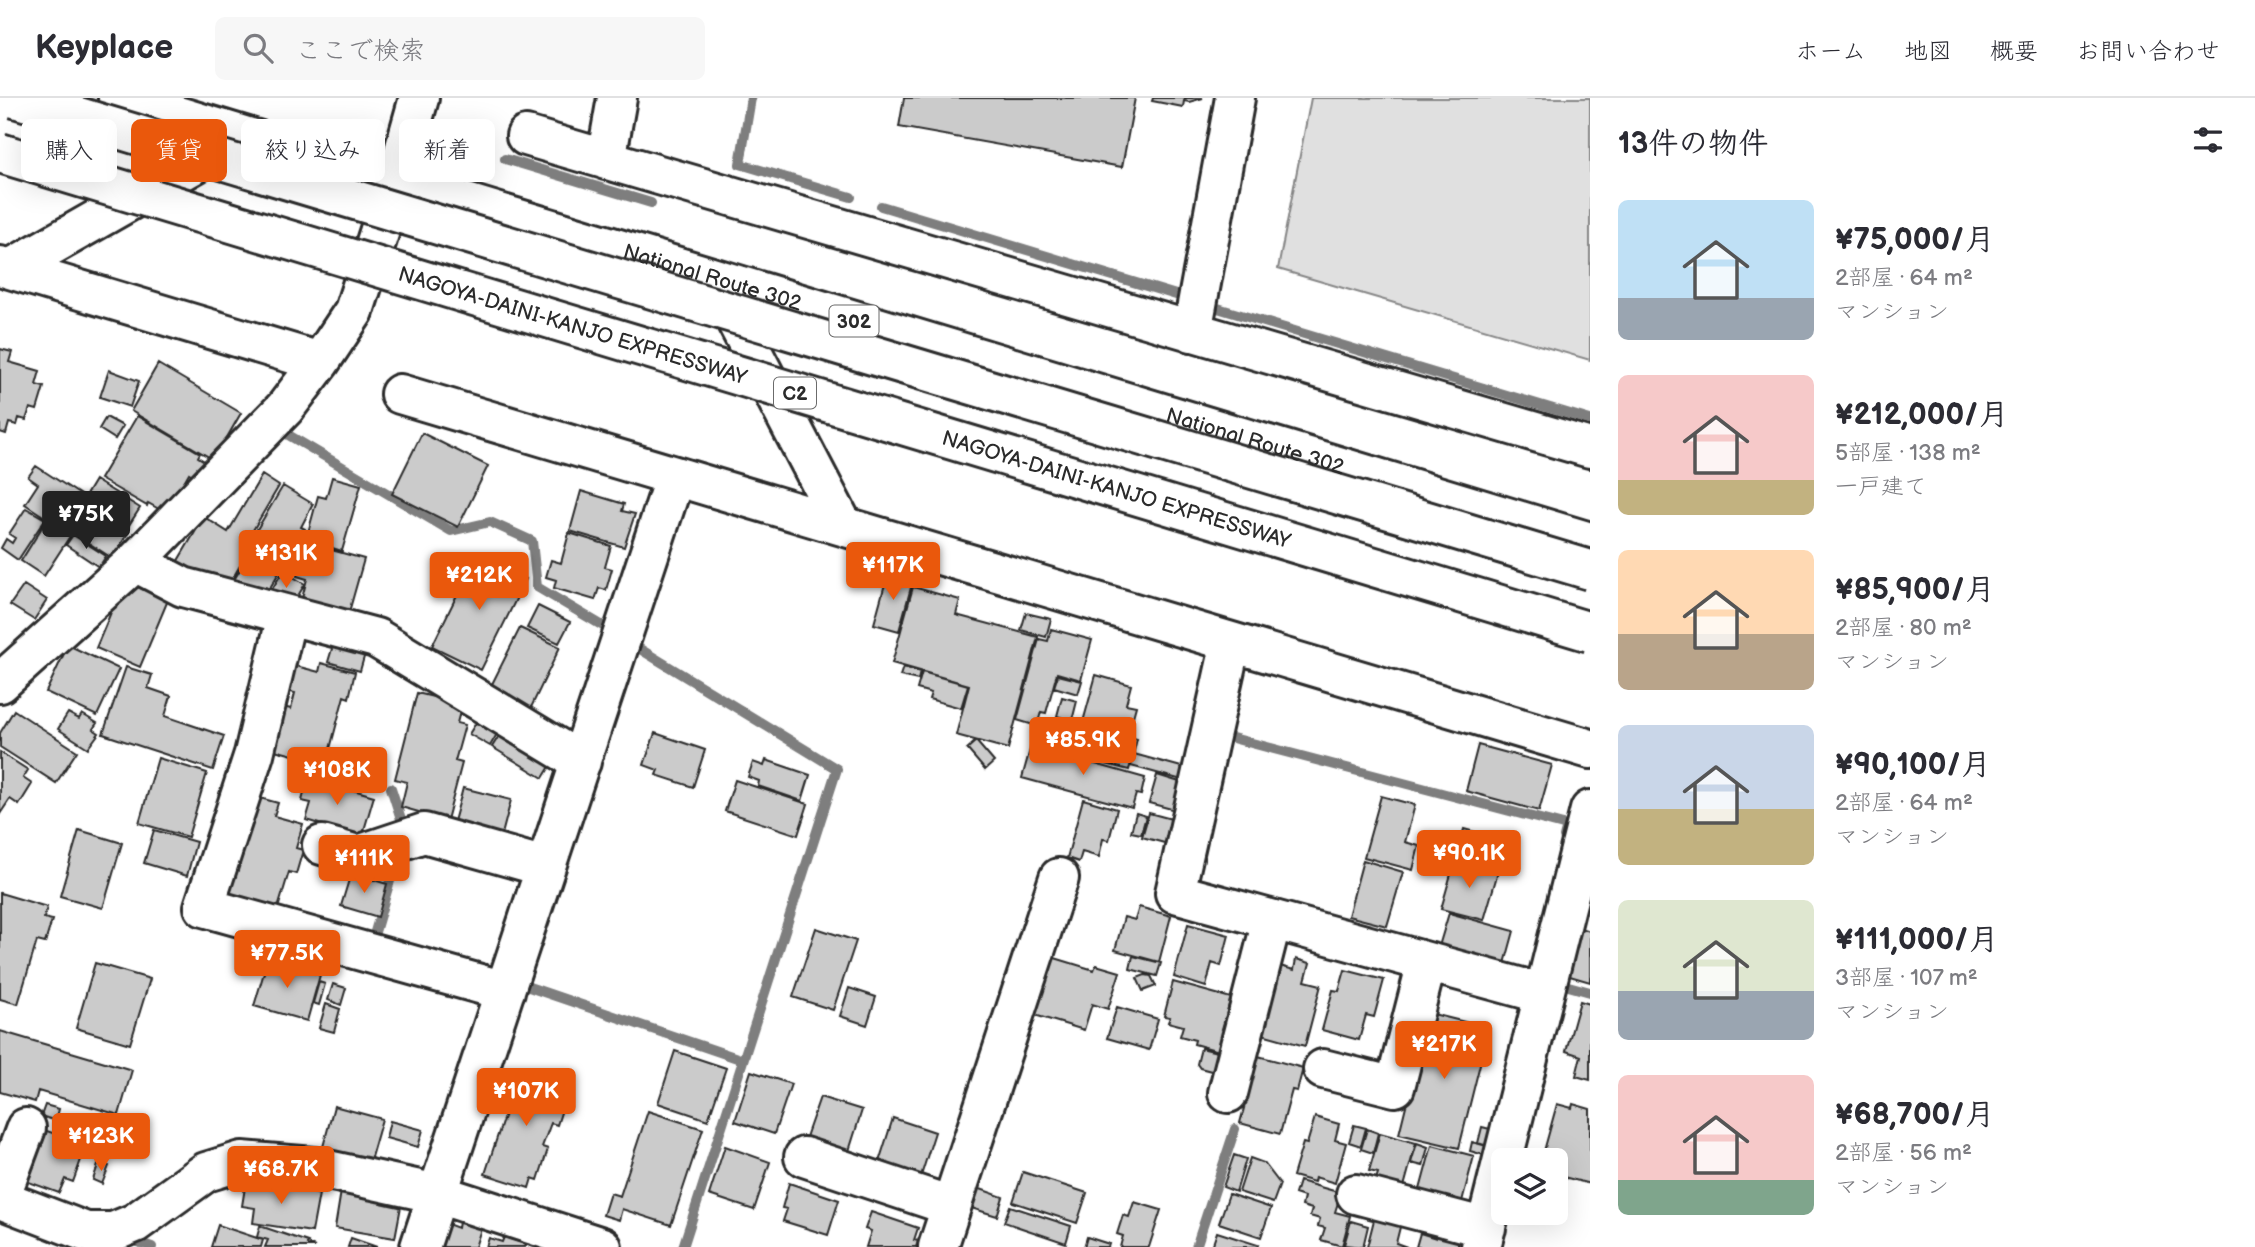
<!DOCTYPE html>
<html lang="ja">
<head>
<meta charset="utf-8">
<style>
  body { margin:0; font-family:"Balsamiq Sans","Klee One",sans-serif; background:#f7f7f7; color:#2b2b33; height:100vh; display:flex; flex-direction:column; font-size:26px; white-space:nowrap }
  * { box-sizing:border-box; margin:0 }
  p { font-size:23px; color:#7c7c81 }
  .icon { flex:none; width:38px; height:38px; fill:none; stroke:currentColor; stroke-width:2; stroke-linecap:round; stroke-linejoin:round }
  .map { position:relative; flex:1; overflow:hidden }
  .drawer { display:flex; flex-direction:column; background:#fff; width:665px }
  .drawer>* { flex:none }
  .banner { position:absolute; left:21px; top:21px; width:665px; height:63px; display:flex; gap:14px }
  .buttons { position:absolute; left:1491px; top:1050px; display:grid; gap:14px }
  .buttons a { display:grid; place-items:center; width:77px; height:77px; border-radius:10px; background:#fff; box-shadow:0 7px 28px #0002; font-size:35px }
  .price { position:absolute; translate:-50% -60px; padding:0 16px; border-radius:7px; background:#ea580c; color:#fff; font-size:23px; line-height:46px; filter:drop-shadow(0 2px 4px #0008) }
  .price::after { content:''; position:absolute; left:50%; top:42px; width:21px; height:16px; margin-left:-10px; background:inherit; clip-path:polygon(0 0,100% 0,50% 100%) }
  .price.on { background:#222; color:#fff }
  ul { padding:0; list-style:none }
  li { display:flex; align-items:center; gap:21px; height:175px; padding:0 28px }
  li span { display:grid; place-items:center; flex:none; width:196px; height:140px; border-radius:10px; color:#555 }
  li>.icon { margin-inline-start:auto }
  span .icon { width:84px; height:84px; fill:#fffc; stroke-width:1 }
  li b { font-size:30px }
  h2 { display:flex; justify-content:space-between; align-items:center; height:84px; padding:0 28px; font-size:30px }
  .chip { padding:0 24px; border-radius:10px; background:#fff; box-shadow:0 7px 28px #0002; font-size:24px; line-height:63px }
  .chip.on { background:#ea580c; color:#fff }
  header { display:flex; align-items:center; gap:42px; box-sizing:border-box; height:98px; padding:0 35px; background:#fff; border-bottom:2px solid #e1e1e2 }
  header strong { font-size:33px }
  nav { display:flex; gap:38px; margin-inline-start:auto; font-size:24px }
  .search { width:490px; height:63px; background:#f7f7f7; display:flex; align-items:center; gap:18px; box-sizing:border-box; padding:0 24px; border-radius:10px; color:#7c7c81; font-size:26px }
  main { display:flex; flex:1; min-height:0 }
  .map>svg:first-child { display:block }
  .green { fill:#e0e0e0; stroke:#868686; stroke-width:2 }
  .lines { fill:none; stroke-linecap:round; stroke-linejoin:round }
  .stream { stroke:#7e7e7e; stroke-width:10 }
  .building { fill:#cbcbcb; stroke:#2b2b2b; stroke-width:2 }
  .minor-casing { stroke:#2b2b2b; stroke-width:44 }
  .highway-casing { stroke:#2b2b2b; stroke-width:44 }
  .minor { stroke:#fff; stroke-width:38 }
  .highway { stroke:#fff; stroke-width:38 }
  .highway-bridge-casing { stroke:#2b2b2b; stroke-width:44; stroke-linecap:butt }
  .highway-bridge { stroke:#fff; stroke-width:38 }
  .labels { text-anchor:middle; stroke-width:6; stroke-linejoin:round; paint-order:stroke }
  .shield { fill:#fff; stroke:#6b6b6b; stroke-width:2 }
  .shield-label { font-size:19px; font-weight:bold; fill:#2b2b2b }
  .street-label { font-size:21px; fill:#2b2b2b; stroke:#fff }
</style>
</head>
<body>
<header>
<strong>Keyplace</strong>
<div class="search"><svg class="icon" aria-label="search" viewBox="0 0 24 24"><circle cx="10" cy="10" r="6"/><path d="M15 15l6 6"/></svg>ここで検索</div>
<nav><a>ホーム</a><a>地図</a><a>概要</a><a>お問い合わせ</a></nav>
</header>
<main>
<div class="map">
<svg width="1590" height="1149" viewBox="0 0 1590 1149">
  <rect width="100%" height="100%" fill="#fff"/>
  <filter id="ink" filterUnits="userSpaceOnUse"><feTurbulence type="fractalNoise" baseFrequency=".0143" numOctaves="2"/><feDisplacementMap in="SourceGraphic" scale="14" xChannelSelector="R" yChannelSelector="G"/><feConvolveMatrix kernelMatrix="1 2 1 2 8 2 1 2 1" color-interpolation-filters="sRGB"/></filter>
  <g filter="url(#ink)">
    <path class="green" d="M1311,0h279v262l-312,-91z"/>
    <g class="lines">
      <path class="stream" d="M751,0l-11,66 111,33
        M505,61l146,44
        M881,108l295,89
        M1211,208l379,114
        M285,335l166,98 39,-9 42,19 5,46 66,39
        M640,551l197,120 -154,478
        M1225,638l342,90 -3,11
        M391,690l11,34
        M378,846l-6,-2 27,-92
        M1561,886l29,8
        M526,888l217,74
        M137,1144l15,5
        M1196,1149l39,-118"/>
    </g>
    <path class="building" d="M904,0h231l-13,69 -223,-40z
      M1153,0h50l-14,4 -5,-1 -1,6 -31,-6z
      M0,251l12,3 -3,10 31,9 -4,14 8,2 -7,23 -7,-2 -4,12 -7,-2 -2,7 -8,-2 -3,11 -6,-2z
      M158,266l83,49 -27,47 -83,-49z
      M109,272l30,11 -9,26 -30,-10z
      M137,318l63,37 -2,4 8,5 -9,16 -8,-5 -23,40 -18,-10 -1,3 -47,-27z
      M106,319l17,9 -8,13 -16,-10z
      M422,335l66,33 -30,61 -66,-33z
      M36,368l46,30 -4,6 6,4 -16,26 -43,-28 13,-20 -10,-7z
      M262,377l17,11 -33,56 6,3 -28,48 -48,-29 28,-47 24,15z
      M332,379l29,8 -19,66 -36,-11 12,-44 8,2z
      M95,382l45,28 -13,20 -44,-28z
      M283,388l30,18 -12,23 4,2 -17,28 -35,-21z
      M581,393l43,13 -2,7 13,3 -11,33 -54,-16z
      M87,407l41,28 -16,25 -42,-27z
      M26,410l19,11 -27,41 -17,-12 5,-9 6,4 3,-5 -6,-4z
      M46,423l24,15 -26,40 -23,-15z
      M569,435l42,13 -6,21 7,2 -6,21 -7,-2 -4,12 -41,-12 2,-8 -10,-3 5,-17 10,3z
      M73,437l33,21 -7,11 -33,-22z
      M257,443l30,18 -26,44 -30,-18z
      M306,445l58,16 -17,60 -47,-13 7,-27 -10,-3z
      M477,456l49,25 -45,91 -49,-24z
      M283,473l22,13 -15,25 -22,-13z
      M888,475l25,7 -14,51 -25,-7z
      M124,483l44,19 -28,67 -44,-19z
      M24,487l23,15 -13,20 -24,-15z
      M913,489l47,13 -4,15 82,22 -30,112 -52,-14 13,-50 -77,-22z
      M538,508l32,16 -11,21 -32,-15z
      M1026,515l25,6 -5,18 -25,-7z
      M520,530l40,19 -34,71 -41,-20z
      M1051,531l41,11 -11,40 -24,-7 -11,40 -5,-1 -4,14 -20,-6 22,-81 9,2z
      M334,544l32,8 -6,21 -32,-9z
      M68,547l51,24 -22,47 -51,-24z
      M321,565l34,9 -6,26 -5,-2 -18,68 -55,-15 12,-42 8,2 4,-16 -10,-2 7,-26 27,7z
      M126,569l26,8 -4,13 23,8 -6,20 59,20 -11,34 -110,-36z
      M903,569l17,5 -2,8 -18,-4z
      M922,574l46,13 -7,23 -32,-9 2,-6 -14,-4z
      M1058,577l24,6 -4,13 -24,-7z
      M1096,577l35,10 -5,19 10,2 -8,29 -45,-13z
      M417,595l45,11 -5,19 8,2 -10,36 7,2 -15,57 -46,-13 6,-25 -12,-3z
      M1062,599l15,4 -5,20 -15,-5z
      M14,612l63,41 -21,32 -56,-36v-14z
      M68,615l11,6 3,-5 15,9 -4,6 6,4 -11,15 -30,-19z
      M481,617l20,12 -11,19 -21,-12z
      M1061,620l20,6 -8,29 -29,-8 6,-21 9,3z
      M1083,627l54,14 -8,31 -54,-14z
      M504,630l50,32 -11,18 -51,-31z
      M655,635l50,17 -12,37 -37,-12 2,-5 -14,-5z
      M976,643l18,21 -9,8 -18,-21z
      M1478,647l74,20 -13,46 -73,-20z
      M1031,648l114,32 -4,17 -5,-1 -4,14 -110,-30z
      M0,654l28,18 -5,8 9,6 -13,21 -9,-6 -10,15z
      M1134,656l51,14 -3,12 -51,-14z
      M158,660l49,15 -19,64 -49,-14z
      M766,662l44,15 -8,26 -44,-15 1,-5 -11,-4 5,-15 11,4z
      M1157,677l29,9 -7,27 -30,-8z
      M308,679l66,19 -12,41 -56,-17 5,-17 -9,-2z
      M735,682l73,24 -10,31 -73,-24z
      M463,690l48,12 -11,42 -48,-13z
      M249,697l29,8 -4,13 29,8 -7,24 7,2 -7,24 -7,-2 -13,43 -57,-17z
      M1381,698l34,9 -10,37 14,4 -6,24 -49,-13z
      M1083,701l34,10 -8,31 -6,-1 -4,18 -17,-5 -3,10 -12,-4z
      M1136,715l10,3 -5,18 -10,-2z
      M1149,715l30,8 -7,24 -30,-8z
      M1464,731l51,14 -8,29 -51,-15z
      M79,732l43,13 -19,65 -43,-12z
      M154,732l42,12 -9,34 -43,-13z
      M1363,762l40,12 -16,54 -39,-10z
      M1455,762l43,12 -14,48 -43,-11z
      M351,775l36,11 -9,33 -37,-11z
      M0,795l47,14 -3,11 8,2 -7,23 -8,-2 -19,63 -18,-5z
      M1139,809l32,9 -12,46 -44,-12 9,-33 11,3z
      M1449,815l65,18 -11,40 -66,-18z
      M1188,826l41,11 -8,31 -9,-3 -6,24 -32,-10z
      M1576,829l14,4v51l-27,-8z
      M816,830l40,13 -23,69 -40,-13z
      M1045,857l49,15 2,-5 24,7 -12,37 -16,-5 -8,26 -56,-17z
      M1133,858l28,7 -4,13 -27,-7z
      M268,861l52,16 -13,46 -53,-15z
      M1296,861l14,4 -5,18 16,4 -16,61 -43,-12 18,-68 14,4z
      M95,865l55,16 -20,65 -54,-16z
      M1345,872l39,10 -10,37 -8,-2 -7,25 -37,-10 11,-40 6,1z
      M1145,877l6,1 5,10 -13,5 -6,-13z
      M319,884l6,2 -6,21 -6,-2z
      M1173,884l58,16 -9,31 7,1 -6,22 -29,-8 1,-4 -15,-4 3,-10 -15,-4 2,-5 -6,-1z
      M333,886l13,4 -5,17 -13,-5z
      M849,890l27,9 -9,28 -27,-9z
      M1580,903l10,3v76l-14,-4 5,-20 -15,-5z
      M326,906l14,5 -6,23 -15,-4z
      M1117,909l41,12 -9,31 -42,-12z
      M1429,915l60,15 -30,120 -60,-14z
      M0,933l132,39 -13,45 -81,-24 -3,11 -35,-10z
      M1201,950l24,6 -6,19 -19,-5 -3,-4z
      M675,953l51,17 -18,52 -50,-17z
      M1258,958l45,12 -6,23 -5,-1 -12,44 -40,-11z
      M520,970l44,14 -3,10 6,2 -10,31 -6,-2 -9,24 6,2 -10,31 -6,-2 -3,10 -44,-14z
      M751,973l40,13 -17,50 -39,-13z
      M820,999l42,13 -13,41 -43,-14z
      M1557,1006l15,4 1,-4 17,5v75l-34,-9 3,-20 -15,-4z
      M45,1007l14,4 -3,12 -15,-5z
      M334,1008l48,13 -15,52 -47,-13z
      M648,1013l55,18 -32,96 -49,-16 -3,11 -16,-5 7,-22 10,3z
      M1315,1019l24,7 -4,16 11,3 -11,40 -20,-6 -1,5 -21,-6 10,-33 4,1z
      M893,1020l42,14 -15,47 -42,-14z
      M390,1023l33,9 -5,17 -32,-9z
      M1354,1027l12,3 -5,18 -12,-4z
      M33,1028l45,16 -4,11 8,4 -9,25 -8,-3 -6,14 -44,-16z
      M1482,1029l16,4 -4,17 -16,-5z
      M1367,1031l11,4 -5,20 -12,-4z
      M1380,1035l36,10 -14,51 -28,-8 4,-13 -9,-2z
      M1472,1044l26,7 -3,9 -25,-7z
      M1417,1045l11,4 -5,19 -12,-3z
      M1432,1047l42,11 -14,53 -42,-12z
      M725,1048l45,16 -16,48 -45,-15z
      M1234,1057l12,4 -10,33 -13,-5z
      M1250,1060l14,5 16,21 -7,19 -34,-11z
      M99,1064l10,4 -7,18 -9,-4z
      M1023,1074l64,21 -10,30 -64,-21z
      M246,1083l73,13 -7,38 -59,-9 2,-15 -13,-2z
      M1299,1083l42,12 -6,19 15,4 -8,30 -21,-6 4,-12 -7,-2 2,-7 -10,-3 2,-7 -10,-3 2,-9 -9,-3z
      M789,1085l50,17 -11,35 -45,-14 4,-12 -5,-1z
      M972,1088l31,11 -6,19 -32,-10z
      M341,1093l61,10 -7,37 -60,-10z
      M1229,1096l42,14 -10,29 -42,-14z
      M1134,1104l27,8 -12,37h-29l3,-11 -6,-2 6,-19 6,2z
      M1010,1108l61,20 -5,17 -62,-21z
      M871,1114l47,16 -4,12 4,1 -2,6h-50l5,-16 -6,-2z
      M1375,1118l26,7 -5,20 11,4h-40z
      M1351,1123l17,5 -5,21 -19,-2z
      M459,1124l22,7 -6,18h-38l8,-24 13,5z
      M218,1127l45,15 -2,7h-50z
      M260,1128l48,16 -1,2 8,3h-50l3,-7 -11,-3z
      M1217,1134l41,13 -1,2h-45z
      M1420,1135l16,5 2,-5 20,6v8h-42z
      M504,1139l22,7 -1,3h-39l3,-9 13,4z
      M1087,1139l22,7 -1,3h-24z
      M351,1140l26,9h-29z"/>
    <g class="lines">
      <defs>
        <path id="minor" d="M526,38l1064,312
          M606,62l11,-62
          M0,168l320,96
          M10,171l221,-126
          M720,192l122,234
          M1192,234l43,-234
          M400,296l1190,355
          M135,464l48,25 193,51 205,124
          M287,517l-33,139 -50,153 301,84
          M1231,544l-56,251 369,101
          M0,585l135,-121 150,-154 35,-46 34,-51 41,-128 24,-85
          M322,747l36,10 66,-22 121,34
          M1323,971l72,18 32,-125
          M1228,995l44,-173
          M804,1059l147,49
          M1356,1096l130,34
          M0,1100l26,-70
          M0,1101l86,33h27l22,-9 71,-51 36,-11 72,6 124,27 164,53
          M420,1149l255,-771
          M938,1149l121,-369
          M1481,1149l109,-437"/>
        <g id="highway">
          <path id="s1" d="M118,0l1472,444"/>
        </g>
      </defs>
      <use href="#minor" class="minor-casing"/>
      <use href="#highway" class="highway-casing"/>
      <use href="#minor" class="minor"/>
      <use href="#highway" class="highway"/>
      <defs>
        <g id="highway-bridge">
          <path d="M15,0l1575,472"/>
          <path id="s2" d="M0,55l1590,479"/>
        </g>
      </defs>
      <use href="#highway-bridge" class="highway-bridge-casing"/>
      <use href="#highway-bridge" class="highway-bridge"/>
    </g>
  </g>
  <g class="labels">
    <g class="shield">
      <rect x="829.5" y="207.5" width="49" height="31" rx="5"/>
      <rect x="774" y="279.5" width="42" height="31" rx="5"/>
    </g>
    <g class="shield-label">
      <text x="854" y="230">302</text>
      <text x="795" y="302">C2</text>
    </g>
    <g class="street-label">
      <text dy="7" stroke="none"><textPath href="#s1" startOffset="621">National Route 302</textPath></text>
      <text dy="7" stroke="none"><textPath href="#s2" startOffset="598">NAGOYA-DAINI-KANJO EXPRESSWAY</textPath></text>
      <text dy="7" stroke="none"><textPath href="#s1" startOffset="1188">National Route 302</textPath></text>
      <text dy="7" stroke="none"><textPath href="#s2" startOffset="1166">NAGOYA-DAINI-KANJO EXPRESSWAY</textPath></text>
    </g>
  </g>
</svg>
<div class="buttons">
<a><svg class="icon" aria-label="layers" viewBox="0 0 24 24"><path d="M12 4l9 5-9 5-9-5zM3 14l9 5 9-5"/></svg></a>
</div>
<b class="price on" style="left:86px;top:453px">¥75K</b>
<b class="price" style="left:286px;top:492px">¥131K</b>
<b class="price" style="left:893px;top:504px">¥117K</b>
<b class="price" style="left:479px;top:514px">¥212K</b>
<b class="price" style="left:1083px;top:679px">¥85.9K</b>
<b class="price" style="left:337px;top:709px">¥108K</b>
<b class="price" style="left:1469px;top:792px">¥90.1K</b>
<b class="price" style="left:364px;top:797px">¥111K</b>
<b class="price" style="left:287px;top:892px">¥77.5K</b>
<b class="price" style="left:1444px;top:983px">¥217K</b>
<b class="price" style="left:526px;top:1030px">¥107K</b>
<b class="price" style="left:101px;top:1075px">¥123K</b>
<b class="price" style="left:281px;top:1108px">¥68.7K</b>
<div class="banner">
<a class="chip">購入</a>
<a class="chip on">賃貸</a>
<a class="chip">絞り込み</a>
<a class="chip">新着</a>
</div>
</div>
<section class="drawer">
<h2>13件の物件<svg class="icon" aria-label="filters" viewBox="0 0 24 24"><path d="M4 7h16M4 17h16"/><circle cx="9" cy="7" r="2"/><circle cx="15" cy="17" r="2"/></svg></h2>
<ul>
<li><span style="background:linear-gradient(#bfe0f5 70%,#9aa5b1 0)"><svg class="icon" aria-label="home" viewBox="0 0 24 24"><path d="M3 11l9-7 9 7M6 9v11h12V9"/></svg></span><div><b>¥75,000/月</b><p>2部屋 · 64 m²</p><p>マンション</p></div></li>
<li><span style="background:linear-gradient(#f6c9c9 75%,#c2b280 0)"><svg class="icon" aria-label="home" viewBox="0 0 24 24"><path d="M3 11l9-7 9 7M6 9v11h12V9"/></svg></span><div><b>¥212,000/月</b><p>5部屋 · 138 m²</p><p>一戸建て</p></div></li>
<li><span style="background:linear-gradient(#ffd9b3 60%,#b9a48a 0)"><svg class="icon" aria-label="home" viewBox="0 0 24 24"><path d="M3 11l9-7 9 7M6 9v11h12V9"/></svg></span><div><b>¥85,900/月</b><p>2部屋 · 80 m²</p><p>マンション</p></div></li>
<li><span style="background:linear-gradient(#c9d6e8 60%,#c2b280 0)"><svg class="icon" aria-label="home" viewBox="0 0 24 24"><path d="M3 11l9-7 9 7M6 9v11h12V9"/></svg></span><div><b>¥90,100/月</b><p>2部屋 · 64 m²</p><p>マンション</p></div></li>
<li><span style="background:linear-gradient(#dfe7d0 65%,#9aa5b1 0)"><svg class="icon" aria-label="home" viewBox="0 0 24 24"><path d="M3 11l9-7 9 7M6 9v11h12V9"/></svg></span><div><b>¥111,000/月</b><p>3部屋 · 107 m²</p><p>マンション</p></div></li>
<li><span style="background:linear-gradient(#f6c9c9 75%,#7fa58c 0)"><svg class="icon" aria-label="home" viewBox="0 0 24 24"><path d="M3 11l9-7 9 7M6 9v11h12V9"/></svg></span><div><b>¥68,700/月</b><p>2部屋 · 56 m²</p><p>マンション</p></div></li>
</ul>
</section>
</main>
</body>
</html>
